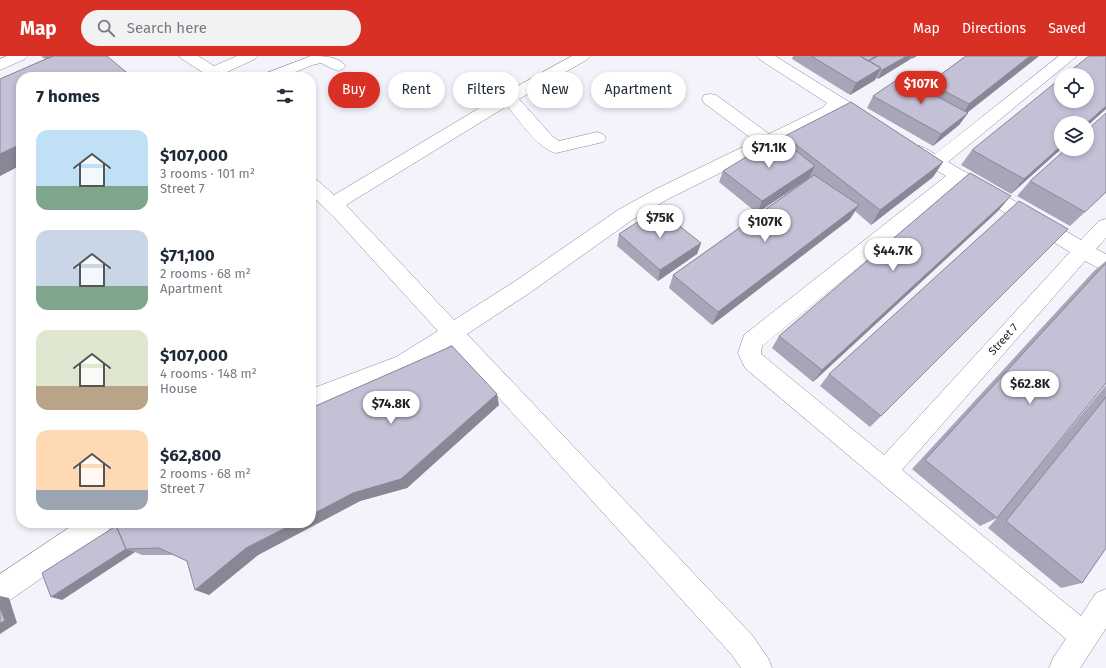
<!DOCTYPE html>
<html lang="en">
<head>
<meta charset="utf-8">
<style>
  body { margin:0; font-family:"Fira Sans",sans-serif; background:#f2f2f3; color:#1f2937; height:100vh; display:flex; flex-direction:column; font-size:15px; white-space:nowrap }
  * { box-sizing:border-box; margin:0 }
  p { font-size:13px; color:#747a83 }
  .icon { flex:none; width:22px; height:22px; fill:none; stroke:currentColor; stroke-width:2; stroke-linecap:round; stroke-linejoin:round }
  .map { position:relative; flex:1; overflow:hidden }
  .drawer { position:absolute; left:16px; top:16px; width:300px; height:456px; display:flex; flex-direction:column; background:#fff; border-radius:16px; box-shadow:0 2px 6px #0003 }
  .drawer>* { flex:none }
  .guide { position:absolute; left:328px; top:16px; width:380px; height:36px; display:flex; gap:8px }
  .buttons { position:absolute; left:1054px; top:12px; display:grid; gap:8px }
  .buttons a { display:grid; place-items:center; width:40px; height:40px; border-radius:50%; background:#fff; box-shadow:0 2px 6px #0003; font-size:20px }
  .price { position:absolute; translate:-50% -34px; padding:0 9px; border-radius:14px; background:#fff; color:#222; font-size:13px; line-height:26px; filter:drop-shadow(0 1px 2px #0008) }
  .price::after { content:''; position:absolute; left:50%; top:24px; width:12px; height:9px; margin-left:-6px; background:inherit; clip-path:polygon(0 0,100% 0,50% 100%) }
  .price.selected { background:#d93025; color:#fff }
  ul { padding:0; list-style:none }
  li { display:flex; align-items:center; gap:12px; height:100px; padding:0 20px }
  li span { display:grid; place-items:center; flex:none; width:112px; height:80px; border-radius:12px; color:#555 }
  li>.icon { margin-inline-start:auto }
  span .icon { width:48px; height:48px; fill:#fffc; stroke-width:1 }
  li b { font-size:17px }
  h2 { display:flex; justify-content:space-between; align-items:center; height:48px; padding:0 20px; font-size:17px }
  .pill { padding:0 14px; border-radius:18px; background:#fff; box-shadow:0 2px 6px #0003; font-size:14px; line-height:36px }
  .pill.selected { background:#d93025; color:#fff }
  header { display:flex; align-items:center; gap:24px; box-sizing:border-box; height:56px; padding:0 20px; background:#d93025; color:#fff }
  header strong { font-size:19px }
  nav { display:flex; gap:22px; margin-inline-start:auto; font-size:14px }
  .search { width:280px; height:36px; background:#f2f2f3; display:flex; align-items:center; gap:10px; box-sizing:border-box; padding:0 14px; border-radius:22px; color:#747a83; font-size:15px }
  .map>svg:first-child { display:block }
  .lines { fill:none; stroke-linecap:round; stroke-linejoin:round }
  .minor-casing { stroke:#8a869b; stroke-width:1 }
  .minor { fill:#fff; fill-rule:evenodd }
  .wall { fill:#a9a5b8 }
  .shaded-wall { fill:#898696 }
  .building { fill:#c4c0d6; stroke:#898696 }
  .labels { text-anchor:middle; stroke-width:3.5; stroke-linejoin:round; paint-order:stroke }
  .street-label { font-size:11px; fill:#1b1a22; stroke:#fff }
</style>
</head>
<body>
<header>
<strong>Map</strong>
<div class="search"><svg class="icon" aria-label="search" viewBox="0 0 24 24"><circle cx="10" cy="10" r="6"/><path d="M15 15l6 6"/></svg>Search here</div>
<nav><a>Map</a><a>Directions</a><a>Saved</a></nav>
</header>
<div class="map">
<svg width="1106" height="612" viewBox="0 0 1106 612">
  <rect width="100%" height="100%" fill="#f4f2fb"/>
  <g class="lines">
    <defs>
      <path id="minor" d="M7,0h21l-3,3 -25,11v-11z
        M179,0h19l16,10 23,-10h21l-3,3 -30,14 4,4h-19l-28,-18z
        M311,0c13,0 26,0 35,10l-3,3 -5,2 -5,-2 -12,-6 -9,2 -28,12h-22l2,-3z
        M572,0h19l-3,3 -69,40 34,38 6,4 38,-9 6,2 3,4 -3,4 -47,11c-19,-5 -36,-32 -49,-47l-161,99 108,115 60,-38 104,-72 38,-21 99,-48 -51,-38 -2,-4 2,-4 6,-1 6,1 53,39 53,-26 5,-5 -68,-44 -3,-3h19l79,49 2,4 -2,4 -6,1 -10,-4 -4,6 -166,83 -36,21 -104,74 -61,40 285,301 16,23 4,10h-31l-9,-13 -281,-310 -39,26 -101,38v-20l85,-32 42,-26 -105,-115 -22,-21v-16l6,1 17,15 169,-101z
        M1059,0h18l-129,106 133,78 18,-19 7,-2v19l-10,11 10,5v18l-21,-11 -183,209 179,146 15,-23 10,-4v39l-26,40h-31l4,-10 13,-19 -321,-271 -7,-15 6,-18 202,-159 -37,-22 -3,-4 3,-4c10,-3 17,3 26,8zM959,129l111,67 -186,203 -123,-101 1,-8z
        M76,467h36l-4,9 -98,68 -10,4v-30z"/>
    </defs>
    <use href="#minor" class="minor-casing"/>
    <use href="#minor" class="minor"/>
  </g>
  <path class="wall" d="M41,0h66l-86,21v88l-21,11v-97l45,-20z
    M793,0h124l-6,3h-1l-1,1 -31,19 -2,-1 -1,2 -25,15 -58,-36z
    M966,0h73l-72,57h1l-9,12 -26,21 -66,-38 6,-12 51,-6 5,-7z
    M1106,53l-19,17v-3h-26v26l-50,45 -50,-29 11,-15z
    M785,80l158,26 -10,15 -62,48 -16,-14 -5,8 -138,106 -43,-37 4,-13 134,-96 -50,34 -38,-31 4,-11 60,-30z
    M1030,125l55,31 -15,14 -53,-30z
    M998,155l-185,171 -41,-34 7,-12z
    M619,178l82,9 -4,11 -39,27 -41,-35z
    M1106,205v122l-107,132 107,-130v163l-24,35 -21,5 -73,-60 9,-10 -17,8 -68,-57 182,-198z
    M829,318l52,42 -11,11 -50,-41z
    M499,349l-92,83 -47,13 -102,54 -49,40 -22,-34 -13,-6h-32l-7,-3 -73,48 54,-74z"/>
  <path class="shaded-wall" d="M876,0h9l-17,6 -1,-1z
    M907,0h5l-3,4 -31,19 4,-9z
    M913,0h4l-6,3z
    M1030,0h9l-80,63 10,-15z
    M881,12l-6,12 -25,15 6,-12z
    M1106,50v3l-19,17v-3z
    M968,57l-9,12 -26,21 8,-12z
    M21,88v21l-21,11v-22z
    M1061,90v3l-50,45 13,-15z
    M943,106l-10,15 -62,48 9,-15z
    M815,110l-6,12 -52,35 5,-12z
    M1011,140l-13,15 -185,171 9,-12z
    M859,149l-9,14 -138,106 6,-13z
    M701,187l-4,11 -39,27 2,-11z
    M497,338l2,11 -92,83 -47,13 -102,54 -49,40 -14,-5 51,-42 49,-25h16v-8l42,-22z
    M126,493l9,3 -73,48 -11,-3z
    M0,540l9,2 8,25 -17,11z"/>
  <path class="building" d="M46,0h7l-5,2z
    M53,0h54l25,21h-111v67l-21,10v-75z
    M811,0h49l21,12 -25,15z
    M860,0h16l-8,5z
    M878,0h29l-25,14 -2,-1 1,-1 -12,-7z
    M966,0h64l-61,48 -40,-21z
    M1089,0h17v50l-19,17h-26v23l-37,33 -52,-29 89,-72v23h26v-26h-22z
    M901,21l67,36 -27,21 -68,-38z
    M851,46l92,60 -63,48 -95,-74z
    M1106,57v79l-21,20 -55,-31 36,-32h21v-19z
    M779,81l36,29 -53,35 -39,-30z
    M970,117l41,23 -189,174 -43,-34z
    M814,119l45,30 -141,107 -45,-37z
    M1019,145l49,28 -187,187 -52,-42z
    M658,153l43,34 -41,27 -41,-36z
    M1106,207v120l-109,135 -72,-58z
    M452,290l45,48 -96,85 -48,14 -42,22v-107z
    M1106,341v151l-24,35 -76,-62z
    M115,467h180l-49,25 -51,42 -8,-29 -28,-13 -33,1z
    M116,470l10,23 -75,48 -9,-24z
    M0,551l5,14 -5,2z"/>
  <g class="labels">
    <g class="street-label">
      <text transform="translate(1003 283) rotate(-48)" y="4">Street 7</text>
    </g>
  </g>
</svg>
<div class="buttons">
<a><svg class="icon" aria-label="locate" viewBox="0 0 24 24"><circle cx="12" cy="12" r="6"/><path d="M12 2v4M12 18v4M2 12h4M18 12h4"/></svg></a>
<a><svg class="icon" aria-label="layers" viewBox="0 0 24 24"><path d="M12 4l9 5-9 5-9-5zM3 14l9 5 9-5"/></svg></a>
</div>
<b class="price selected" style="left:921px;top:49px">$107K</b>
<b class="price" style="left:769px;top:113px">$71.1K</b>
<b class="price" style="left:660px;top:183px">$75K</b>
<b class="price" style="left:765px;top:187px">$107K</b>
<b class="price" style="left:893px;top:216px">$44.7K</b>
<b class="price" style="left:1030px;top:349px">$62.8K</b>
<b class="price" style="left:391px;top:369px">$74.8K</b>
<div class="guide">
<a class="pill selected">Buy</a>
<a class="pill">Rent</a>
<a class="pill">Filters</a>
<a class="pill">New</a>
<a class="pill">Apartment</a>
</div>
<section class="drawer">
<h2>7 homes<svg class="icon" aria-label="filters" viewBox="0 0 24 24"><path d="M4 7h16M4 17h16"/><circle cx="9" cy="7" r="2"/><circle cx="15" cy="17" r="2"/></svg></h2>
<ul>
<li><span style="background:linear-gradient(#bfe0f5 70%,#7fa58c 0)"><svg class="icon" aria-label="home" viewBox="0 0 24 24"><path d="M3 11l9-7 9 7M6 9v11h12V9"/></svg></span><div><b>$107,000</b><p>3 rooms · 101 m²</p><p>Street 7</p></div></li>
<li><span style="background:linear-gradient(#c9d6e8 70%,#7fa58c 0)"><svg class="icon" aria-label="home" viewBox="0 0 24 24"><path d="M3 11l9-7 9 7M6 9v11h12V9"/></svg></span><div><b>$71,100</b><p>2 rooms · 68 m²</p><p>Apartment</p></div></li>
<li><span style="background:linear-gradient(#dfe7d0 70%,#b9a48a 0)"><svg class="icon" aria-label="home" viewBox="0 0 24 24"><path d="M3 11l9-7 9 7M6 9v11h12V9"/></svg></span><div><b>$107,000</b><p>4 rooms · 148 m²</p><p>House</p></div></li>
<li><span style="background:linear-gradient(#ffd9b3 75%,#9aa5b1 0)"><svg class="icon" aria-label="home" viewBox="0 0 24 24"><path d="M3 11l9-7 9 7M6 9v11h12V9"/></svg></span><div><b>$62,800</b><p>2 rooms · 68 m²</p><p>Street 7</p></div></li>
</ul>
</section>
</div>
</body>
</html>
